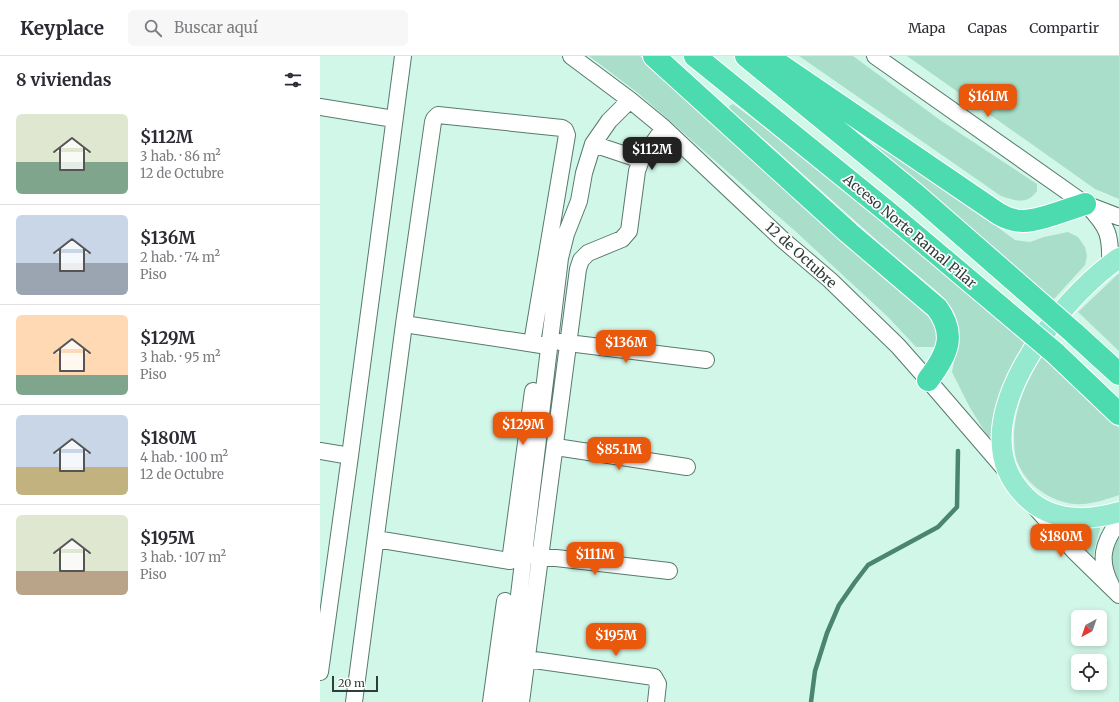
<!DOCTYPE html>
<html lang="es">
<head>
<meta charset="utf-8">
<style>
  body { margin:0; font-family:Merriweather,serif; background:#f7f7f7; color:#2b2b33; height:100vh; display:flex; flex-direction:column; font-size:15px; white-space:nowrap }
  * { box-sizing:border-box; margin:0 }
  p { font-size:13px; color:#7c7c81 }
  .icon { flex:none; width:22px; height:22px; fill:none; stroke:currentColor; stroke-width:2; stroke-linecap:round; stroke-linejoin:round }
  .map { position:relative; flex:1; overflow:hidden }
  .drawer { display:flex; flex-direction:column; background:#fff; width:320px }
  .drawer>* { flex:none }
  .needle { width:26px; rotate:220deg }
  .fabs { position:absolute; left:751px; top:554px; display:grid; gap:8px }
  .fabs a { display:grid; place-items:center; width:36px; height:36px; border-radius:6px; background:#fff; box-shadow:0 2px 6px #0003; font-size:20px }
  .scale { position:absolute; left:12px; bottom:10px; width:46px; box-sizing:border-box; padding-left:4px; border:2px solid #2f3e38; border-top:0; font-size:11px; line-height:14px; white-space:nowrap; color:#2f3e38; -webkit-text-stroke:3px #fff; paint-order:stroke }
  .price { position:absolute; translate:-50% -34px; padding:0 9px; border-radius:8px; background:#ea580c; color:#fff; font-size:13px; line-height:26px; filter:drop-shadow(0 1px 2px #0008) }
  .price::after { content:''; position:absolute; left:50%; top:24px; width:12px; height:9px; margin-left:-6px; background:inherit; clip-path:polygon(0 0,100% 0,50% 100%) }
  .price.active { background:#222; color:#fff }
  ul { padding:0; list-style:none }
  li { display:flex; align-items:center; gap:12px; height:100px; padding:0 16px }
  li+li { border-top:1px solid #e1e1e2 }
  li span { display:grid; place-items:center; flex:none; width:112px; height:80px; border-radius:6px; color:#555 }
  li>.icon { margin-inline-start:auto }
  span .icon { width:48px; height:48px; fill:#fffc; stroke-width:1 }
  li b { font-size:17px }
  h2 { display:flex; justify-content:space-between; align-items:center; height:48px; padding:0 16px; font-size:17px }
  header { display:flex; align-items:center; gap:24px; box-sizing:border-box; height:56px; padding:0 20px; background:#fff; border-bottom:1px solid #e1e1e2 }
  header strong { font-size:19px }
  nav { display:flex; gap:22px; margin-inline-start:auto; font-size:14px }
  .search { width:280px; height:36px; background:#f7f7f7; display:flex; align-items:center; gap:10px; box-sizing:border-box; padding:0 14px; border-radius:6px; color:#7c7c81; font-size:15px }
  main { display:flex; flex:1; min-height:0 }
  .map>svg:first-child { display:block }
  .grass { fill:#a9dfca }
  .lines { fill:none; stroke-linecap:round; stroke-linejoin:round }
  .stream { stroke:#4a8570; stroke-width:4.5 }
  .minor-casing { stroke:#587a6d; stroke-width:18 }
  .major-casing { stroke:#fff; stroke-width:22 }
  .highway-casing { stroke:#fff; stroke-width:24 }
  .minor { stroke:#fff; stroke-width:16 }
  .major { stroke:#94e9cf; stroke-width:20 }
  .highway { stroke:#4cdbaf; stroke-width:22 }
  .highway-bridge-casing { stroke:#fff; stroke-width:24; stroke-linecap:butt }
  .highway-bridge { stroke:#4cdbaf; stroke-width:22 }
  .labels { text-anchor:middle; stroke-width:3.5; stroke-linejoin:round; paint-order:stroke }
  .street-label { font-size:14px; fill:#2f3e38; stroke:#fff }
</style>
</head>
<body>
<header>
<strong>Keyplace</strong>
<div class="search"><svg class="icon" aria-label="search" viewBox="0 0 24 24"><circle cx="10" cy="10" r="6"/><path d="M15 15l6 6"/></svg>Buscar aquí</div>
<nav><a>Mapa</a><a>Capas</a><a>Compartir</a></nav>
</header>
<main>
<section class="drawer">
<h2>8 viviendas<svg class="icon" aria-label="filters" viewBox="0 0 24 24"><path d="M4 7h16M4 17h16"/><circle cx="9" cy="7" r="2"/><circle cx="15" cy="17" r="2"/></svg></h2>
<ul>
<li><span style="background:linear-gradient(#dfe7d0 60%,#7fa58c 0)"><svg class="icon" aria-label="home" viewBox="0 0 24 24"><path d="M3 11l9-7 9 7M6 9v11h12V9"/></svg></span><div><b>$112M</b><p>3 hab. · 86 m²</p><p>12 de Octubre</p></div></li>
<li><span style="background:linear-gradient(#c9d6e8 60%,#9aa5b1 0)"><svg class="icon" aria-label="home" viewBox="0 0 24 24"><path d="M3 11l9-7 9 7M6 9v11h12V9"/></svg></span><div><b>$136M</b><p>2 hab. · 74 m²</p><p>Piso</p></div></li>
<li><span style="background:linear-gradient(#ffd9b3 75%,#7fa58c 0)"><svg class="icon" aria-label="home" viewBox="0 0 24 24"><path d="M3 11l9-7 9 7M6 9v11h12V9"/></svg></span><div><b>$129M</b><p>3 hab. · 95 m²</p><p>Piso</p></div></li>
<li><span style="background:linear-gradient(#c9d6e8 65%,#c2b280 0)"><svg class="icon" aria-label="home" viewBox="0 0 24 24"><path d="M3 11l9-7 9 7M6 9v11h12V9"/></svg></span><div><b>$180M</b><p>4 hab. · 100 m²</p><p>12 de Octubre</p></div></li>
<li><span style="background:linear-gradient(#dfe7d0 70%,#b9a48a 0)"><svg class="icon" aria-label="home" viewBox="0 0 24 24"><path d="M3 11l9-7 9 7M6 9v11h12V9"/></svg></span><div><b>$195M</b><p>3 hab. · 107 m²</p><p>Piso</p></div></li>
</ul>
</section>
<div class="map">
<svg width="799" height="646" viewBox="0 0 799 646">
  <rect width="100%" height="100%" fill="#d1f7e8"/>
  <path class="grass" d="M269,0h51l153,135 140,121 8,22 -4,13h-21l-29,-31 -93,-86 -156,-137z
    M479,0h54l87,64 97,64v7c-10,14 -21,10 -36,5z
    M587,0h212v143l-24,-10z
    M413,48c101,74 198,155 291,239l-21,41 -8,34 -2,18 -5,1 -19,-31 -17,-34 6,-30 -3,-28 -14,-19 -60,-51 -151,-135 -1,-3z
    M527,72l89,54 79,58 15,2 14,-5 24,-5 10,5 7,10 2,9 -2,9 -31,34 -24,-16z
    M798,218h1v77l-41,-39z
    M722,300l77,72v67c-11,4 -24,8 -35,9 -26,2 -54,-15 -65,-38 -5,-9 -5,-23 -5,-33 2,-29 13,-52 28,-77z
    M782,466l-6,21 -3,15 -33,-32z
    M799,480v44l-8,-13 -1,-12z"/>
  <g class="lines">
    <path class="stream" d="M491,646l4,-31 12,-38 12,-28 16,-23 13,-17 70,-38 19,-20 1,-56"/>
    <defs>
      <path id="minor" d="M251,0l59,44 34,28 119,112 47,40 68,66 30,34 81,94
        M555,0l210,148 34,13
        M0,51l74,12
        M273,88l48,16
        M768,150c20,21 23,29 22,58
        M84,268l137,21
        M240,286l146,18
        M236,391l131,20
        M0,395l30,5
        M715,451l39,44 45,44
        M56,483l134,22 23,-170
        M210,499l139,16
        M791,529c-13,-25 -8,-42 8,-64
        M207,603l127,18 4,7 -2,18
        M0,616l30,-216 53,-400
        M34,646l50,-378 29,-202 1,-3 4,-4 124,13 3,2 2,5 -35,208
        M171,646l14,-101
        M186,646l54,-444 6,-24 13,-33 5,-28 9,-29 16,-23 21,-21
        M201,646l57,-433 3,-9 7,-7 34,-14 7,-8 8,-60 4,-11 23,-32"/>
      <path id="major" d="M799,202c-61,42 -166,171 -92,240 25,24 61,23 92,14"/>
      <path id="highway" d="M334,0l195,177 88,75c20,27 10,47 -9,72
        M375,0l194,157 115,97
        M426,0l169,138 110,96
        M447,0l232,158c7,4 15,7 24,7 17,0 45,-12 62,-17
        M754,277l45,41
        M735,297l64,61"/>
    </defs>
    <use href="#minor" class="minor-casing"/>
    <use href="#major" class="major-casing"/>
    <use href="#highway" class="highway-casing"/>
    <use href="#minor" class="minor"/>
    <use href="#major" class="major"/>
    <use href="#highway" class="highway"/>
    <defs>
      <path id="highway-bridge" d="M705,234l49,43
        M684,254l51,43"/>
    </defs>
    <use href="#highway-bridge" class="highway-bridge-casing"/>
    <use href="#highway-bridge" class="highway-bridge"/>
  </g>
  <g class="labels">
    <g class="street-label">
      <text transform="translate(590 175) rotate(40)" y="5">Acceso Norte Ramal Pilar</text>
      <text transform="translate(481 199) rotate(42)" y="5">12 de Octubre</text>
    </g>
  </g>
</svg>
<div class="fabs">
<a><svg class="needle" viewBox="-14 -14 28 28"><path d="M0-13l5 13h-10z" fill="#e53935"/><path d="M0 13l5-13h-10z" fill="#7c7c81"/></svg></a>
<a><svg class="icon" aria-label="locate" viewBox="0 0 24 24"><circle cx="12" cy="12" r="6"/><path d="M12 2v4M12 18v4M2 12h4M18 12h4"/></svg></a>
</div>
<div class="scale">20 m</div>
<b class="price" style="left:668px;top:62px">$161M</b>
<b class="price active" style="left:332px;top:115px">$112M</b>
<b class="price" style="left:306px;top:308px">$136M</b>
<b class="price" style="left:203px;top:390px">$129M</b>
<b class="price" style="left:299px;top:415px">$85.1M</b>
<b class="price" style="left:741px;top:502px">$180M</b>
<b class="price" style="left:275px;top:520px">$111M</b>
<b class="price" style="left:296px;top:601px">$195M</b>
</div>
</main>
</body>
</html>
